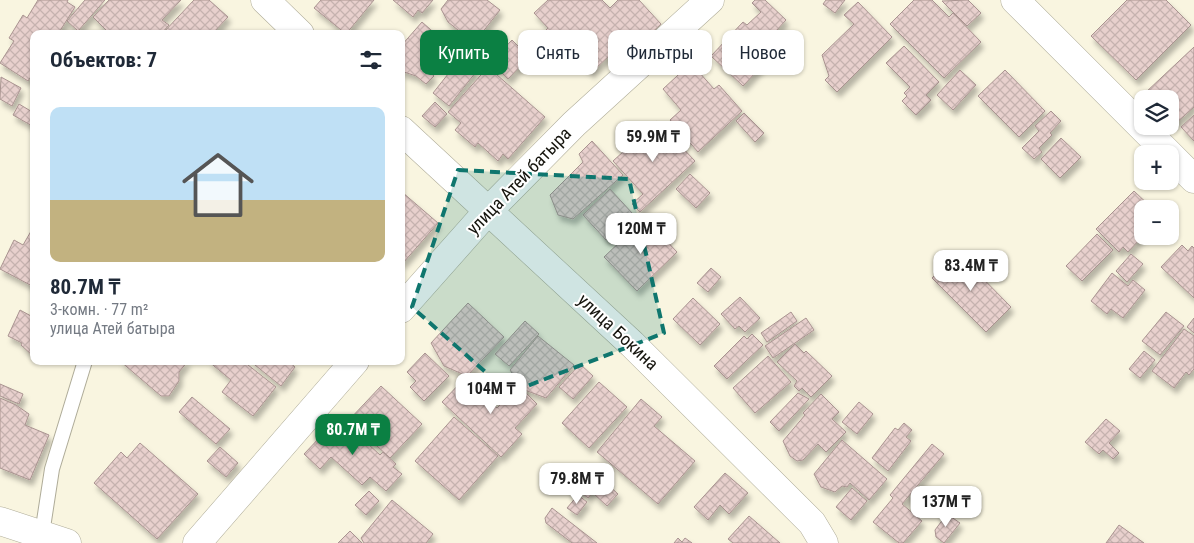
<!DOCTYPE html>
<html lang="ru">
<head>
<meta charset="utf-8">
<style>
  body { margin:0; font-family:"Roboto Condensed",sans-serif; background:#f2f2f3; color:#1f2937; height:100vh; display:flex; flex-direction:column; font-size:19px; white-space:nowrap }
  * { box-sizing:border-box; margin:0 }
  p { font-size:16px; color:#747a83 }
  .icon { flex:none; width:28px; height:28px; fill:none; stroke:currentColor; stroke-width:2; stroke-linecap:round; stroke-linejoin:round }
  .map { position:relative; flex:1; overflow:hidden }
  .panel { position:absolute; left:30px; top:30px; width:375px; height:335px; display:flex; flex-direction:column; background:#fff; border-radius:10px; box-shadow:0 1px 4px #0004 }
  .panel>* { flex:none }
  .hud { position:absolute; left:420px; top:30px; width:475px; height:45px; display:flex; gap:10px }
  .tools { position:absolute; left:1134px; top:90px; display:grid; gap:10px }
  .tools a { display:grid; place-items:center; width:45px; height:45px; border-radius:10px; background:#fff; box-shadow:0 1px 4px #0004; font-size:25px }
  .price { position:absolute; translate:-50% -42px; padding:0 11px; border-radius:10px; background:#fff; color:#222; font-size:16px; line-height:32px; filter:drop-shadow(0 1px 2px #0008) }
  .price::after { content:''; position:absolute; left:50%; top:30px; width:15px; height:11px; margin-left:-8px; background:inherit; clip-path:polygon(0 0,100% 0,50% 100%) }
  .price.selected { background:#0b8043; color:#fff }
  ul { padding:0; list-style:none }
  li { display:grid; align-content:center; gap:10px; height:265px; padding:0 20px }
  li span { display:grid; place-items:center; height:155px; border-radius:10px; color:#555 }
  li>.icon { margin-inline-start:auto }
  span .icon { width:90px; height:90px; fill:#fffc; stroke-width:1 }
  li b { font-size:21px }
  h2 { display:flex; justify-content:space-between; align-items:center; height:60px; padding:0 20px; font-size:21px }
  .chip { padding:0 18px; border-radius:10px; background:#fff; box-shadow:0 1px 4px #0004; font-size:18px; line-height:45px }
  .chip.selected { background:#0b8043; color:#fff }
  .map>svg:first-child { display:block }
  .building { fill:url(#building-cross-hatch); stroke:#a99390; filter:url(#shadow) }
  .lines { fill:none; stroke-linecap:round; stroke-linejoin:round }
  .lane-casing { stroke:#afac99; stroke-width:16 }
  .street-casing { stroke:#afac99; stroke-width:29 }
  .secondary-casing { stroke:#afac99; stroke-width:29 }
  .lane { stroke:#fff; stroke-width:14 }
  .street { stroke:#fff; stroke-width:28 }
  .secondary { stroke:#fff; stroke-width:28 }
  .marked { fill:#0f766e; fill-opacity:0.2; stroke:#0f766e; stroke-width:4; stroke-dasharray:10 6; stroke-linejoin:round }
  .labels { text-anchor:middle; stroke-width:4; stroke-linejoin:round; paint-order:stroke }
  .street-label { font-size:18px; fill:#16150e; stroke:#fff }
</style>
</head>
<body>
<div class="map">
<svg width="1194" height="543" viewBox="0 0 1194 543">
  <defs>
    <pattern id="building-cross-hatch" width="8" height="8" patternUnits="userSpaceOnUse" patternTransform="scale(1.25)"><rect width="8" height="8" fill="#e8d0cd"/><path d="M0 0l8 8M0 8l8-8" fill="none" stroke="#c6b2af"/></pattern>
    <filter id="shadow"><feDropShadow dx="3" dy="5.5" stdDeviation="2.5" flood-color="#0004"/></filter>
  </defs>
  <rect width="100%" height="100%" fill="#f9f5e0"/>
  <path class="building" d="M38,0h30l-1,2 8,5 -17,27h-24v38l-6,9 -28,-18 14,-22 -5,-3 14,-23 4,3z
    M85,0h20l-27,31 -11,-10z
    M109,0h72l-19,20 7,5 -8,9h-51l-17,-17z
    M194,0h15l19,17 -16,17h-50z
    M321,0h53l-28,34 -32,-26z
    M393,0h40l-11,13 -4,-3 -5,7z
    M448,0h39l13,10 -26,33 -26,-21 -7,-13z
    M548,0h54l8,8 8,-8h21l22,24 -40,38 -9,-9 -21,20 -28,-30 -6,5 -14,-15 5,-5 -14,-15z
    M755,0h10l21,20 -21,23 10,9 -32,34 -32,-30 32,-34 4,3 14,-13 -9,-9z
    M826,0h19l-10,13 -12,-9z
    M914,0h18l17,17 4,-4 28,29 -37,36 -54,-54z
    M968,0l13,13 -14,13 -25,-25z
    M1127,0h39l25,25 -55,55 -45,-44z
    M858,2l34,35 -55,55 -12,-12 4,-4 -7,-21 32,-31 -10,-9z
    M422,22l33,29 -10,12 -10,-9 -11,13 10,9 -8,8 -10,-8 -15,-5v-25z
    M512,40l17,17 -21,22 -17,-17z
    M904,46l35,36 -13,13 5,5 -15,15 -14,-14 5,-5 -3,-3 6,-6 -24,-24z
    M1194,47v60l-20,18 -4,-4v-22h-20l-5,-6z
    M460,59l16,13 -27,34 -16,-13z
    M691,63l23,26 5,-4 23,26 -44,41 -28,-32 11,-10 -18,-21z
    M488,67l57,50 -37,42 -5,-5 -5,7 -20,-18 -3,4 -20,-17 6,-7 -13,-11z
    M960,70l16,15 -23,25 -16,-15z
    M1005,70l40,41 -26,26 -41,-41z
    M1,77l20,11 -9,18 -12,-7z
    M435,102l12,12 -12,13 -13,-11z
    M19,104l15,9v14l-21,-12z
    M1051,111l10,10 -11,12 2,2 -13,13 3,4 -8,7 -12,-11 17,-17 -4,-5z
    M744,113l20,20 -9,9 -19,-21z
    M1194,115v26l-13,-14z
    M657,121l38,40 -55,51 -8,-8 11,-10 -30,-33z
    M1061,138l20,19 -21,21 -19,-19z
    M592,141l31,34 -50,44 -15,-4 -8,-20 33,-33 -4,-8z
    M690,174l20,19 -14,15 -20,-19z
    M610,189l23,25 -10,19 -17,7 -23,-25z
    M1134,191l19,18h-11l1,27 -15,16 -5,-5 -4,5 -23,-23z
    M402,192l36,31 -35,40 -2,-1z
    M645,218l32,34 -40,39 -33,-34z
    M34,226v61l-34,-18 14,-29 9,5z
    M1097,234l16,16 -31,31 -16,-15z
    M1182,245l6,6 4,-5 2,2v50l-33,-31z
    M957,252l54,55 -25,25 -54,-54z
    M1131,254l12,10 -16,18 -11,-11z
    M711,268l10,9 -13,15 -11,-9z
    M1112,273l16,13 5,-6 12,10 -22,28 -12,-9 -4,5 -16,-13z
    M740,297l20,21 -15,14 -6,-6 -4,3 -14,-15z
    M693,298l27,26 -20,21 -27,-26z
    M468,303l36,34 -37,39 -23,-10 -13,-23z
    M20,310l11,6 3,-5v46l-13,-12 1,-2 -14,-7z
    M791,312l6,9 -30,21 -6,-9z
    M1166,312l18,14 -24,29 -18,-14z
    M806,318l8,12 -41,28 -8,-12z
    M1194,318v15l-7,-6z
    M525,321l14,13 -30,32 -14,-12z
    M1184,329l10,7v33l-5,6 -3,-3 -12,16 -22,-17z
    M752,334l11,11 -36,34 -13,-13 30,-30 3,3z
    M538,336l36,29 -28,33 -24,-9 -12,-19z
    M795,344l9,9 2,-2 26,25 -21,21 -9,-9 -3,3 -5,-5 3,-5 -20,-19z
    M1144,351l11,9 -15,18 -11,-9z
    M425,353l24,23 -25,25 -14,-14 6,-6 -9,-9z
    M768,356l23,26 -36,31 -22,-25z
    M120,361h68l-9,11v9l-10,15h-8z
    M208,361h35l33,26 -23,29 -31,-24 9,-12z
    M250,361h38l7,6 -14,19z
    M580,364l13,12 -20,23 -14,-12z
    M465,378l32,30 21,-23 19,19 -22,24 7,6 -21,23 -59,-55z
    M599,382l28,25 -38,41 -27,-25z
    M0,384l23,10 -4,10 -19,-8z
    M381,386l41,38 -32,34 -41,-38z
    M798,393l11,6 -30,32 -9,-9z
    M821,394l18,18 -7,7 14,13 -20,20 -8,-8 -15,16 -6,1 -7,-5 -7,-15 22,-26 -2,-2z
    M192,397l38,32 -14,15 -37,-32z
    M0,398l16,7 13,9 -4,11 24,10 -19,45 -30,-12z
    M641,399l21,18 -8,9 41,35 -37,43 -61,-52z
    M859,402l14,12 -16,20 -15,-12z
    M339,417l41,38 3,-3 13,12 -3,3 9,7 -16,17 -16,-14 -8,8 -31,-28 -11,12 -16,-15z
    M454,417l44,39 -39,44 -44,-39z
    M1106,419l14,12 -11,12 10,10 -6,6 -10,-9 -4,4 -14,-12z
    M904,423l8,7 -6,7 5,4 -23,30 -16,-13 23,-30 3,2z
    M842,440l45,39 -18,21 -19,-17 -3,4 -5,-1 -7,6 -14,-5 -7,-13z
    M140,443l58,51 -41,45 -63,-56 27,-31 6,6z
    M932,444l12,10 -42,50 20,17 -19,22h-4l-26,-21 20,-24 -3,-3z
    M220,447l18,16 -12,14 -19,-16z
    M589,464l16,14 -17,20 -16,-13z
    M725,473l23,20 -19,21 -9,-9 -12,15 -14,-13z
    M605,482l13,12 -11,12 -13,-12z
    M852,488l15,13 -16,19 -15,-13z
    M369,491l10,10 -13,14 -11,-10z
    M578,495l9,7 -10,13 -10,-7z
    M392,500l41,34 -7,9h-62l-3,-5z
    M552,508l45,35h-25l-26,-20 -1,-5z
    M947,514l13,9 -16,20 -8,-6 -1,-7z
    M749,516l31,27h-47l-5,-4z
    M1119,525l25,18h-38z
    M350,531l12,12h-24z
    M678,538l4,4 3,-4 7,5h-18z"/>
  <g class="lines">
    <defs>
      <path id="lane" d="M42,534l10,-65 33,-108"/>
      <path id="street" d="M265,0l35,34
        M401,130l231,214 180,179 12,20
        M401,309l86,-97 87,-88 136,-124
        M0,521l67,22
        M197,543l158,-182"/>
      <path id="secondary" d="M1015,0l154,154
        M1170,155l24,24"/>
    </defs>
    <use href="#lane" class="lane-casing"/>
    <use href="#street" class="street-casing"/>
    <use href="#secondary" class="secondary-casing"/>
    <use href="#lane" class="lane"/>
    <use href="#street" class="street"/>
    <use href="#secondary" class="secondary"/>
  </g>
  <path class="marked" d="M458,170l171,9 35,154 -155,60 -97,-86z"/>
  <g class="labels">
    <g class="street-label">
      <text transform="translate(519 181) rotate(-46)" y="6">улица Атей батыра</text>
      <text transform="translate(618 332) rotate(43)" y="6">улица Бокина</text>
    </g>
  </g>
</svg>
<div class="tools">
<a><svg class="icon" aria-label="layers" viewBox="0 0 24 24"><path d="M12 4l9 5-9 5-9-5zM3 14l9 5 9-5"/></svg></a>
<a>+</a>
<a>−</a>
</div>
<b class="price" style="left:653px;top:163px">59.9M ₸</b>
<b class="price" style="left:641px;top:255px">120M ₸</b>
<b class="price" style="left:971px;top:292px">83.4M ₸</b>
<b class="price" style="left:491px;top:415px">104M ₸</b>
<b class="price selected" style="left:353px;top:456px">80.7M ₸</b>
<b class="price" style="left:577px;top:505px">79.8M ₸</b>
<b class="price" style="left:946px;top:528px">137M ₸</b>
<div class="hud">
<a class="chip selected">Купить</a>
<a class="chip">Снять</a>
<a class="chip">Фильтры</a>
<a class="chip">Новое</a>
</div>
<section class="panel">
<h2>Объектов: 7<svg class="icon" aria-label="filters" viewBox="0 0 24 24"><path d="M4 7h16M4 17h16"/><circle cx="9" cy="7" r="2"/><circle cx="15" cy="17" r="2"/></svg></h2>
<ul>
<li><span style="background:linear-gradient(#bfe0f5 60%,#c2b280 0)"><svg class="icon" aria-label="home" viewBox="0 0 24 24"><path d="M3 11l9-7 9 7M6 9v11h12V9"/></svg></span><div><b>80.7M ₸</b><p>3-комн. · 77 m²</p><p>улица Атей батыра</p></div></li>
</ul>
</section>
</div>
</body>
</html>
